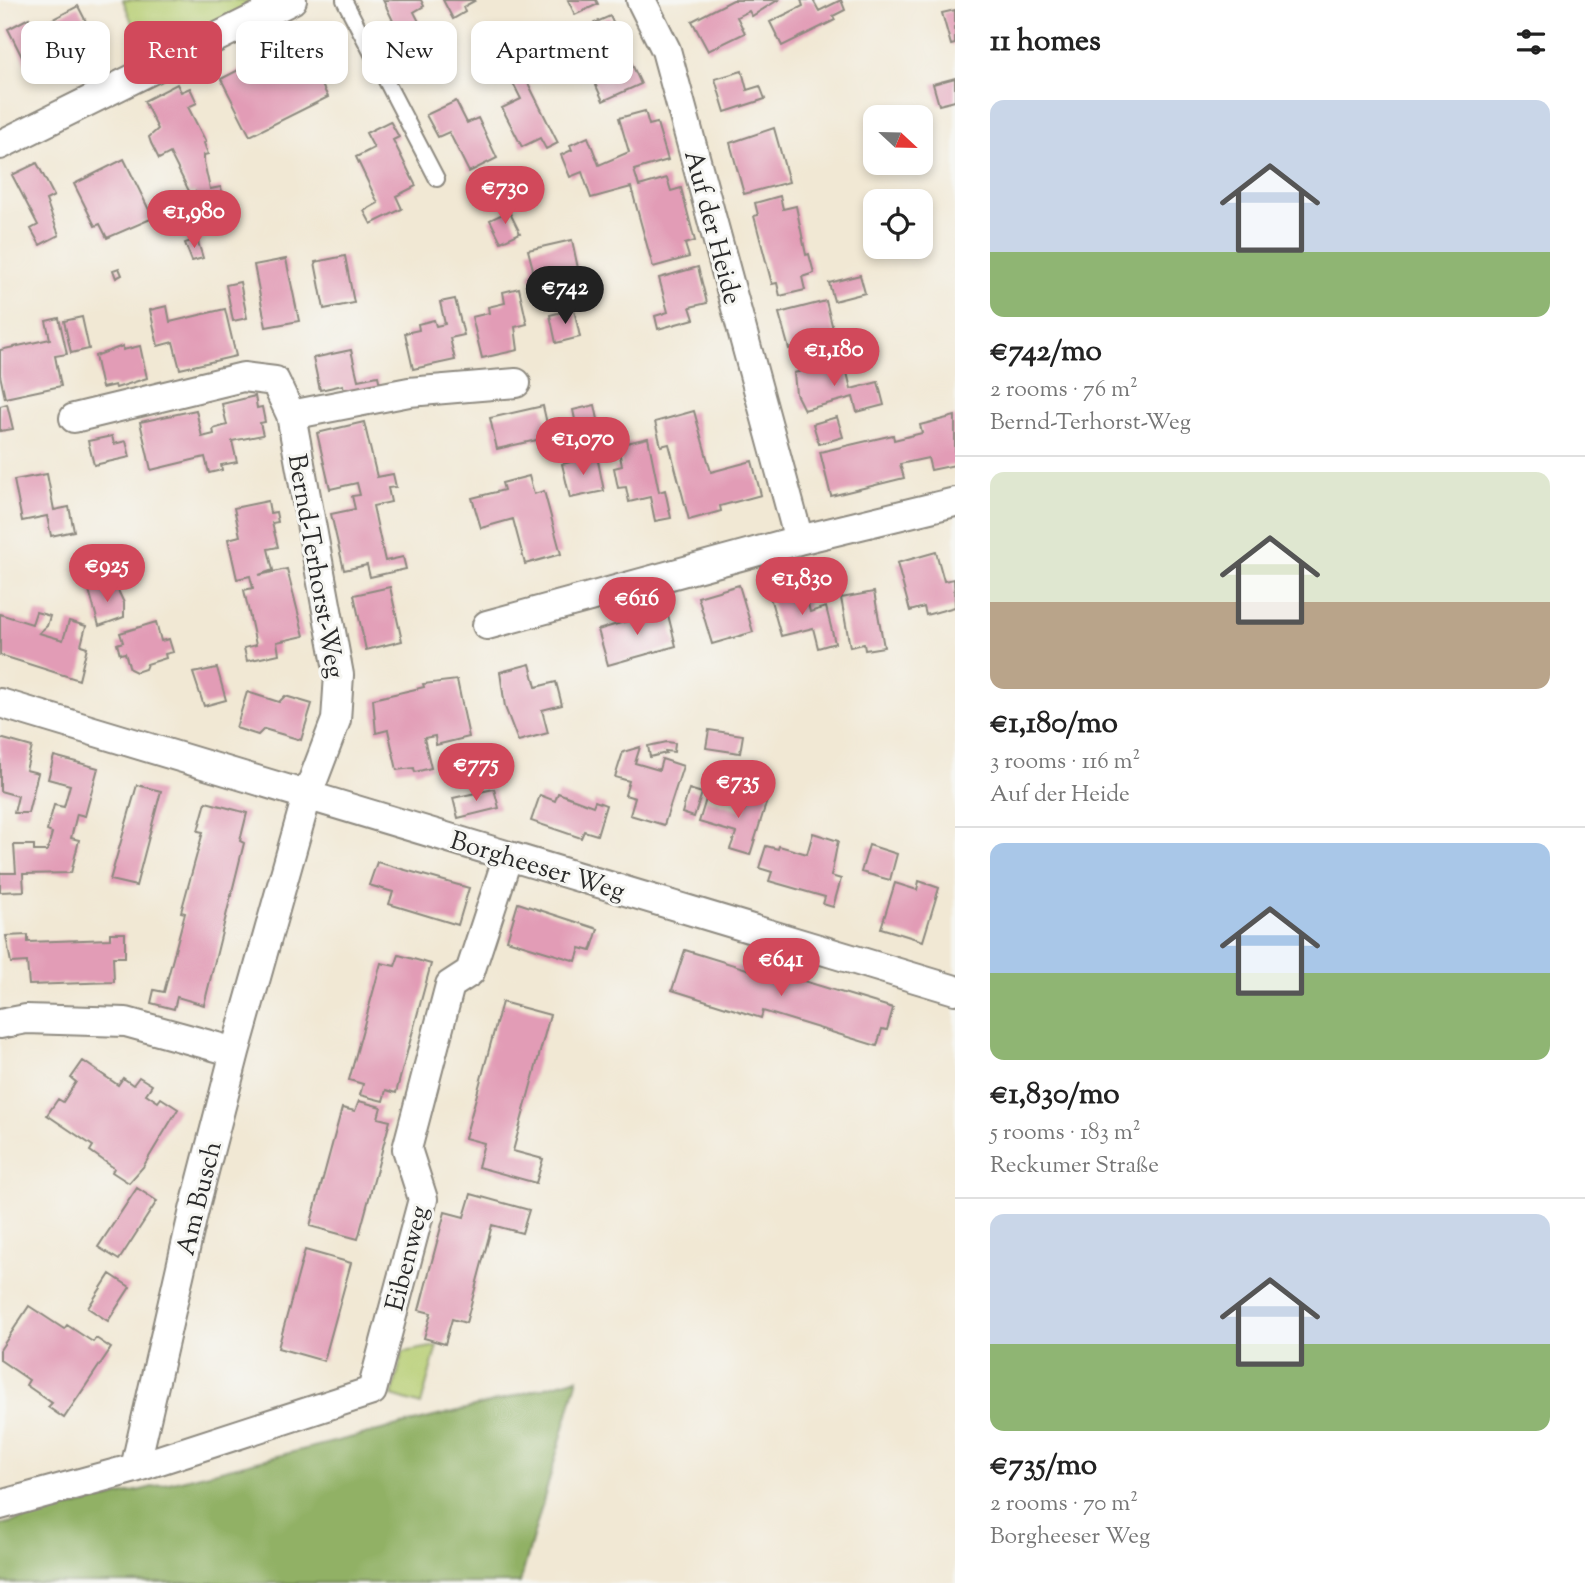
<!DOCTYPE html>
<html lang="en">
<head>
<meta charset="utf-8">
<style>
  body { margin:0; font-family:"Sorts Mill Goudy",serif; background:#f2f2f2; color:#222; height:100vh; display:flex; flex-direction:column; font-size:26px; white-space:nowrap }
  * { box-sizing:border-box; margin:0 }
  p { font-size:23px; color:#767676 }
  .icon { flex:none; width:38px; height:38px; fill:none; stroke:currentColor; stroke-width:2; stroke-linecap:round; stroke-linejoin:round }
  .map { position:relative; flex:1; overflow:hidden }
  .panel { display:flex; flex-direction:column; background:#fff; width:630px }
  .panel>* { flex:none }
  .top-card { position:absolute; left:21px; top:21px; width:665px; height:63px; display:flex; gap:14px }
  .needle { width:46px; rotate:112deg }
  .controls { position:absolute; left:863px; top:105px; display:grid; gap:14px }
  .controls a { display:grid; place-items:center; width:70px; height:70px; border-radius:14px; background:#fff; box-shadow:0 4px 10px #0003; font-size:35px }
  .price { position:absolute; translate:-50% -60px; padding:0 16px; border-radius:24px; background:#d1495b; color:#fff; font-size:23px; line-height:46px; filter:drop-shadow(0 2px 4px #0008) }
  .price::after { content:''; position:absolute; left:50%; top:42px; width:21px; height:16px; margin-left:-10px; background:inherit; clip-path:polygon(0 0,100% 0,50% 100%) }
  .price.selected { background:#222; color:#fff }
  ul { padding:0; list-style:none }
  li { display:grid; align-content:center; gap:14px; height:371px; padding:0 35px }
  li+li { border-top:2px solid #e0e0e0 }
  li span { display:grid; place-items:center; height:217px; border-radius:14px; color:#555 }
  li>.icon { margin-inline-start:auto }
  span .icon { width:126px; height:126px; fill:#fffc; stroke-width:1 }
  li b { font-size:30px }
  h2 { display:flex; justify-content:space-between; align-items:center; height:84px; padding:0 35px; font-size:30px }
  .pill { padding:0 24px; border-radius:14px; background:#fff; box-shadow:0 4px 10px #0003; font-size:24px; line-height:63px }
  .pill.selected { background:#d1495b; color:#fff }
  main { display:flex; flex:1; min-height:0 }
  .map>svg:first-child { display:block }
  .green { fill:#b7ce73; stroke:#717c4f; stroke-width:2 }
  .forest { fill:#91b165; stroke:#5e6e48; stroke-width:2 }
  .building { fill:#e29cb6 }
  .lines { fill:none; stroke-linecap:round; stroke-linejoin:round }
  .service-casing { stroke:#8e8a80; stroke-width:18 }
  .minor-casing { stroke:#8e8a80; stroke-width:32 }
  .service { stroke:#fff; stroke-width:14 }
  .minor { stroke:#fff; stroke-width:28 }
  .labels { text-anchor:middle; stroke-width:6; stroke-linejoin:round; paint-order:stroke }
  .street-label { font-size:26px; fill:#2b2b2b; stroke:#f6f6f2 }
</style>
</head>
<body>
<main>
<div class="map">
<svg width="955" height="1583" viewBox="0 0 955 1583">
  <rect width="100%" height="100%" fill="#f6f6f2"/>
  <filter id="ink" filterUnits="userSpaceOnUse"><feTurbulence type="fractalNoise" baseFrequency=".0143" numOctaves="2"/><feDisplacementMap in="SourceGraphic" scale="14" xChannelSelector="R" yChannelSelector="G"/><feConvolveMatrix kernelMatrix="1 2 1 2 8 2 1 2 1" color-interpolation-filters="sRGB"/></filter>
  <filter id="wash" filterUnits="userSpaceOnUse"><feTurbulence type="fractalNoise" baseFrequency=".00686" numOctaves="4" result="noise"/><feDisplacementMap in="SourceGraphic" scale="28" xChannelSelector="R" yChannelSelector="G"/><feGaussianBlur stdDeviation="1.57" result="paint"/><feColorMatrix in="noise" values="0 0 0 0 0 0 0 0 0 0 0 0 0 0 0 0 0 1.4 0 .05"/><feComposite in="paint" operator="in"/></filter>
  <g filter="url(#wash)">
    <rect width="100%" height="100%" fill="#f1e8d4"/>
    <path class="green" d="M123,0h154l-128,65z
      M437,1346l-16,59 -29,-9 11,-44z"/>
    <path class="forest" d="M578,1378l-58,205h-520v-58l486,-121z"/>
    <g id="blocks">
      <path class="building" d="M383,0h38l3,6 -10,6 18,35 -11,5 3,7 -21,10 -18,-37 11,-5z
        M443,0h33l-13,7 2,5 -12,7z
        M568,0h28l2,4 -23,11z
        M733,0h45l-26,16 -3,-5 -12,6 8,16 -37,18 -16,-30z
        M801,0h12l6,11 22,-11 4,10 -12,6 2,4 -53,26 -12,-24 33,-16z
        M78,6l18,35 -43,26 -6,-10 -20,10 -19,-38 21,-11 5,11z
        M955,10v34l-4,1 -9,-32z
        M610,16l31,68 -38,17 -31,-68z
        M299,39l29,58 -78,39 -29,-57z
        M742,71l5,19 13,-4 5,13 -40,13 -10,-33z
        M525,77l33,66 -12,6 -6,-11 -18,9 -20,-39 19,-9 -8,-16z
        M955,78v23l-16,4 -6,-21z
        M177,84l4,8 9,-4 7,15 -9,4 18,35 -2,1 4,11 -4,1v7l6,27 11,-2 5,26 -26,5 -5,-26 -5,1 -20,-40 -11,6 -8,-16 -2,-6 9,-8 -14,-28z
        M456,101l11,22 11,-5 19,40 -28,14 -20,-40 -11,5 -12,-22z
        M645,111l4,14 8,-2 11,37 -34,10 5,16 28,-8 4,13 10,-3 14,53 -10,3 4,13 -36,10 -22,-80 -40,11 -9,-26 -12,5 -9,-22 11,-5 -2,-5 18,-8 11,28 30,-13 -10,-34z
        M390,121l9,16 -6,3 23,46 -20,10 6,13 -31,15 -7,-13 14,-8 -22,-46 18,-9 -8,-15z
        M774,128l15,54 -45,12 -14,-51z
        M124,159l29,59 -46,20 -7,-14 -5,2 -21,-42z
        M37,163l17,33 -8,4 13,35 -19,10 -9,-16 7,-4 -26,-50z
        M780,196l3,13 13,-3 10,49 3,-1 5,19 -12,4 3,13 -25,6 -3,-13 -5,1 -18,-68 4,-1 -3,-12z
        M509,211l11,22 -19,9 -11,-22z
        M197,239l6,19 -11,3 -7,-18z
        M572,240l11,52 -43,10 -4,-19 -8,-6 5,-8 -5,-19z
        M345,256l9,47 -30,6 -9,-47z
        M286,259l13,62 -33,6 -12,-62z
        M698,267l9,36 -17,4 4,12 -36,10 -3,-13 13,-4 -9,-34z
        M119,268l3,7 -6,3 -3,-8z
        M860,275l5,18 -31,8 -5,-18z
        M240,282l7,36 -14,3 -7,-36z
        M519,288l8,36 -12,3 3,23 -36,8 -10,-41 17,-4 -1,-6 17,-4 -2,-11z
        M455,299l9,36 -14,3 5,22 -42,9 -8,-36 14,-3 -1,-6 16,-4 2,6 9,-2 -5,-22z
        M826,301l9,36 -46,12 -10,-36z
        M167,306l3,16 55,-13 11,47 -56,13 -7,-27 -15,4 -8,-36z
        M574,309l6,28 -24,6 -6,-28z
        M82,317l7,32 -18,4 -7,-32z
        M59,318l8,36 -12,2 6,30 -56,12 -5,-23v-25l50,-11 -4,-18z
        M123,346v4l17,-4 7,32 -31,10 -1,-3 -13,3 -7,-32z
        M351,350l7,30 20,-4 3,13 -36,8 -2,-12 -23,5 -7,-32z
        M844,360l7,29 27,-7 6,23 -27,7 -4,-15 -49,13 -8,-16 -2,-21z
        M255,396l2,12 5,-1 3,15 -5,1 3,12 -31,6 5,21 -16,3 1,5 -13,3 -4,-16 -54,13 -11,-48 56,-12 6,27 12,-3 -1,-5 14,-4 -5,-21z
        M7,404l6,25 -13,2v-25z
        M595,405l5,24 -22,5 -5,-24z
        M543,406l7,31 -53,12 -7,-31z
        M694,411l17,61 41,-11 9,34 -41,11 1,5 -32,9 -20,-76 -8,2 -6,-24z
        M955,416v49l-24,5 -3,-12 -28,6 4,14 -73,18 -11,-44 73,-17 1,5 28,-7 -2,-8z
        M837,417l6,20 -24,7 -6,-20z
        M364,422l13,55 16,-3 3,13 -8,1 3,14 -18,4 12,55 18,-4 3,12 -36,8 -3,-12 -23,5 -13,-56 24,-5 -3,-13 8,-1 -3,-12 -27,6 -13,-56z
        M112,436l2,8 12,-3 4,16 -36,8 -6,-24z
        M648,438l11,54 6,-2 6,28 -16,3 -5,-24 -21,5 -3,-15 -8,1 -4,-20 8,-2 -4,-21z
        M597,456l7,35 -34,7 -8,-34z
        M47,474l7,36 15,-3 5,24 -23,5 -4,-20 -25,5 -8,-41z
        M529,476l5,18 10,-3 17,63 -36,10 -12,-45 -32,9 -9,-30 32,-8 -2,-7z
        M268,501l2,12 6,-1 2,10 -6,1 6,24 -10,2 5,21 -14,5 28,-6 17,67 -27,6 2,12 -32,7 -3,-13 12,-3 -12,-55 9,-2 -3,-12 -13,3 -9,-40 12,-3 -6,-28z
        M936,552l8,29 10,-2 1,28 -29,8 -2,-8 -14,4 -13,-48z
        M115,584l9,19v14l-25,9 -10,-36z
        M739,585l14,47 -41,12 -14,-47z
        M390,587l12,54 -36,9 -12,-55z
        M804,588l6,24 16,-5 9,36 -17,5 -5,-20 -32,8 -11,-39z
        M874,592l10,55 -19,3 -1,-6 -14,3 -9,-49z
        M663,610l4,1 9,35 -68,19 -10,-35z
        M36,612l14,4 -3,10 -8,7 24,7 6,-19 17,5 -5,19 6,2 -8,33 -79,-25v-41l32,10z
        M156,622l5,19 8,-2 4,13 -8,2 1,4 -19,6 -2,5 -9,3 -6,-3 -5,-16 -5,1 -3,-10 6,-2 -3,-9z
        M530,664l6,23 20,-5 6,23 -20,5 6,23 -30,8 -13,-34 -5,-35z
        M217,668l9,32 -22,6 -11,-33z
        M457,680l12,57 -33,8 -1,-9 -11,2 7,30 -16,4 -1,-4 -17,2 -9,-40 -12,3 -3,-34 51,-12 -1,-3z
        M247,692l32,10 6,-6 27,8 -11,36 -37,-11 -6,6 -22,-7z
        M709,730l34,5 -3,18 -34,-5z
        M0,738l32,9 -6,23 12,3 -10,40h-14l4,-17 -18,-5z
        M667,742l8,1 -1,9 -9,-1 1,2 -16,4 -2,-11z
        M472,747l5,20 -32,7 -4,-20z
        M640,747l-5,16 24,7 3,-11 21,7 -19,59 -34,-10 5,-17 -10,-3 4,-14 -14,-4 8,-25z
        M54,756l44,12 -13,48 -8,-2 -6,24 8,2 -8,33 -48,1 1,17 -24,1v-19h16l-2,-28h20v6h13l5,-18 -5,-2 7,-26 10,2 6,-22 -22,-6z
        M137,785l24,6 -25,95 -26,-6z
        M751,788l18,6 -19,61 -20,-6 6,-16 -37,-11 7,-23 38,12z
        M494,789l5,19 -41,10 -5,-20z
        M689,789l13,4 -8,24 -12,-4z
        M558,793l35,13 2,-5 11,4 -9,30 -13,-4 -3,7 -50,-17 9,-26 15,6z
        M206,802l41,11 -7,28 4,2 -40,162 -27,-8 -3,12 -23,-6 3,-13 10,2 21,-79 -4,-1 22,-80 -5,-1z
        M813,833l25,8 -7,35 10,3 -8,28 -10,-3 2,-7 -56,-16 3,-9 -13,-4 7,-22 12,3 1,-3 28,8z
        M869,845l28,9 -7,26 -29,-8z
        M377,862l92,26 -11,37 -69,-21 4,-12 -24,-7z
        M919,881l20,7 -16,53 -42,-13 14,-45 22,7z
        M518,903l80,26 -7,22 -11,-3 -4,13 -69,-21z
        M110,933h15v24h-12l1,25 -85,3 -2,-23 -16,1 -5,-27 22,-1v7l28,-1 54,-2z
        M685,950l88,27 1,-5 119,36 -6,22 -5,-1 -5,17 -114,-35 -2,7 -89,-28z
        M399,955l32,9 -35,129 -10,-3 -3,11 -23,-6 3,-11 -14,-4 32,-117 14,3z
        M502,1002l48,13 -37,136 30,8 -7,24 -58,-16 6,-24 -19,-5z
        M83,1061l35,24 5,-7 10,7 6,-8 13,8 -6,9 12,8 3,-4 17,11 -35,58 -14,16 -17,-11 2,-4 -24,-17 3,-5 -46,-31 11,-16 5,3 13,-20 -5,-4z
        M359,1101l22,6 -3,11 12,3 -32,118 -48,-13 32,-118 13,3z
        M137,1188l20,13 -38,59 -21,-13z
        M471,1194l58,16 -7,23 -30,-8 -26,98 -14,-4 -7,25 -21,-6 7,-25 -12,-3 26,-98 19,5z
        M305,1250l46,13 -27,98 -46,-13z
        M110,1274l20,13 -22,34 -20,-13z
        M29,1306l35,23 3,-4 26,17 3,-4 15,10 -47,70 -16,-11 4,-4 -26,-18 3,-5 -29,-20v-10z"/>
    </g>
  </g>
  <g filter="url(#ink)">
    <use href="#blocks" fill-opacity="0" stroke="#8e8a80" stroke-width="2"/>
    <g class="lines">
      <defs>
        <path id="service" d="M344,0l93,179"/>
        <path id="minor" d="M641,0l25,50 133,490
          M0,145l292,-145
          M291,415l118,-23 107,-9
          M487,625l312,-85 156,-38
          M0,703l955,287
          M0,1024l26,-5 100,3 109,30
          M135,1468l237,-77 51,-192 -16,-50 43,-164 20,-13 38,-116
          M0,1505l135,-37 59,-258 41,-158 72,-256 29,-76 3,-45 -48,-260 -16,-34 -32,-4 -169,41"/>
      </defs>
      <use href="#service" class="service-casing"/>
      <use href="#minor" class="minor-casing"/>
      <use href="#service" class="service"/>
      <use href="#minor" class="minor"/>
    </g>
  </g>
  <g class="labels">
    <g class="street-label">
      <text transform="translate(714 227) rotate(75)" y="9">Auf der Heide</text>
      <text transform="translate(317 566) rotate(80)" y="9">Bernd-Terhorst-Weg</text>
      <text transform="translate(538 865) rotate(17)" y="9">Borgheeser Weg</text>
      <text transform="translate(198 1198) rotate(-76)" y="9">Am Busch</text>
      <text transform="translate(406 1258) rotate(-76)" y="9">Eibenweg</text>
    </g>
  </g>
</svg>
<div class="controls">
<a><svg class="needle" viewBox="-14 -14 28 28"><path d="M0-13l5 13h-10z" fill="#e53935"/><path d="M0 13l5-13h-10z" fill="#767676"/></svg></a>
<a><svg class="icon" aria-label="locate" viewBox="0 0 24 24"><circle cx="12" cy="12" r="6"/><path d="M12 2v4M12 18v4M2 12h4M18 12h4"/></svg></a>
</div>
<b class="price" style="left:505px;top:226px">€730</b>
<b class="price" style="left:194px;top:250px">€1,980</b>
<b class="price selected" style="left:565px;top:326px">€742</b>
<b class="price" style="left:834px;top:388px">€1,180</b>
<b class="price" style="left:583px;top:477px">€1,070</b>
<b class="price" style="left:107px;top:604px">€925</b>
<b class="price" style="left:802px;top:617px">€1,830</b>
<b class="price" style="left:637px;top:637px">€616</b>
<b class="price" style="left:476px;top:803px">€775</b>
<b class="price" style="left:738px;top:820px">€735</b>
<b class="price" style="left:781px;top:998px">€641</b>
<div class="top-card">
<a class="pill">Buy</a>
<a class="pill selected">Rent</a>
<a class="pill">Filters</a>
<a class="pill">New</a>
<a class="pill">Apartment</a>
</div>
</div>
<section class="panel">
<h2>11 homes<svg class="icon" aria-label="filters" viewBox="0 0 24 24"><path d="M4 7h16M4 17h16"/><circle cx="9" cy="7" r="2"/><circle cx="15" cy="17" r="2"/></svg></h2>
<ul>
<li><span style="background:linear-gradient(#c9d6e8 70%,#8fb573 0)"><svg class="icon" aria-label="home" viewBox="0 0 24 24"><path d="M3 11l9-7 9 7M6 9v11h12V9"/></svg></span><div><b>€742/mo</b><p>2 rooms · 76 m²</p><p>Bernd-Terhorst-Weg</p></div></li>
<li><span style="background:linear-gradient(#dfe7d0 60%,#b9a48a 0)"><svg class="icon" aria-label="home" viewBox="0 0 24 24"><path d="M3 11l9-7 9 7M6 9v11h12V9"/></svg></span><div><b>€1,180/mo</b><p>3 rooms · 116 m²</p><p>Auf der Heide</p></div></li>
<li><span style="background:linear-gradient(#a9c7e8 60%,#8fb573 0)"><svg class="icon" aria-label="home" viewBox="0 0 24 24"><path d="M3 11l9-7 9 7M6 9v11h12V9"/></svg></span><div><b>€1,830/mo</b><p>5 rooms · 183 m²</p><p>Reckumer Straße</p></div></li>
<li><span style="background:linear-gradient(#c9d6e8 60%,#8fb573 0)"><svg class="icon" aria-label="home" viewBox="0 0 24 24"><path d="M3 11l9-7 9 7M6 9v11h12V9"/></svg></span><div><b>€735/mo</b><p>2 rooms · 70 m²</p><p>Borgheeser Weg</p></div></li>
</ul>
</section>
</main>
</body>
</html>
